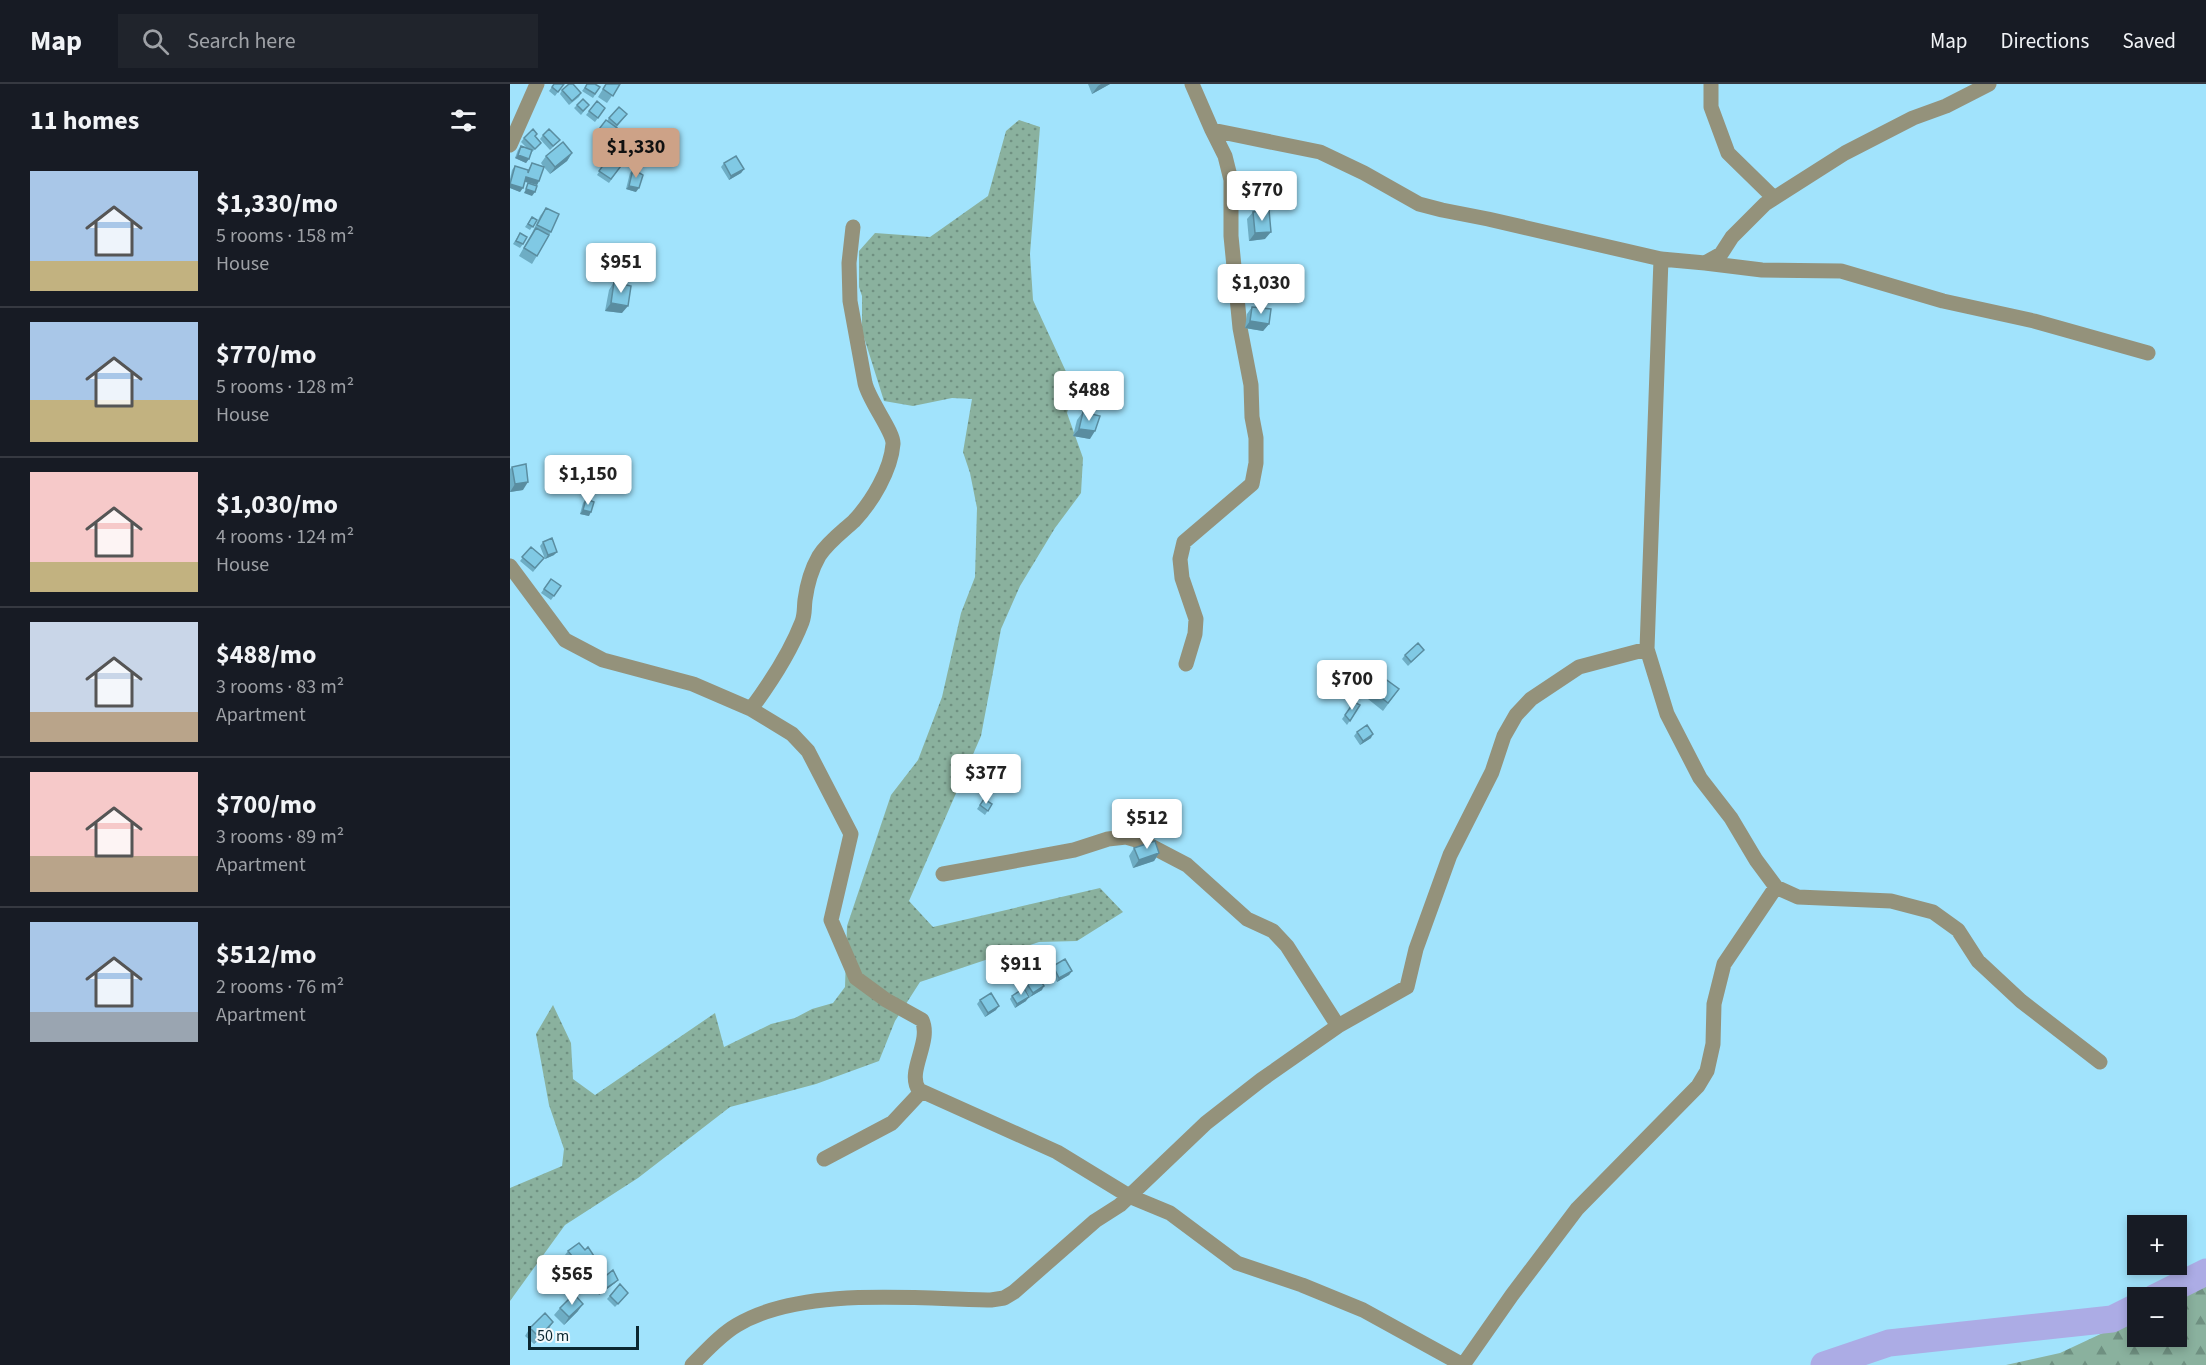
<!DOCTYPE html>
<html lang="en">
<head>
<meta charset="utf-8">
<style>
  body { margin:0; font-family:"Source Sans 3",sans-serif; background:#20242c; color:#f1f3f6; height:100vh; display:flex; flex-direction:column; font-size:22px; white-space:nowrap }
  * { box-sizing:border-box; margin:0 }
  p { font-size:20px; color:#9ea1a6 }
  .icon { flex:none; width:33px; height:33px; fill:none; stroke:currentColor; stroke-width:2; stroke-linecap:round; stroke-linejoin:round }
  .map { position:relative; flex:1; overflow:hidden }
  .panel { display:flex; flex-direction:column; background:#171b24; width:510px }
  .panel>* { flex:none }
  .controls { position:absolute; left:1617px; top:1131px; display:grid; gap:12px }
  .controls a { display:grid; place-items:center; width:60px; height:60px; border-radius:0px; background:#171b24; box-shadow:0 3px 9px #0003; font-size:30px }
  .scale { position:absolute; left:18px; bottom:15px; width:111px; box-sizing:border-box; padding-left:6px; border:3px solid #0b2730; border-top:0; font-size:16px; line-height:21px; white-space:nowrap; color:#0b2730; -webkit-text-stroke:4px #f3fafc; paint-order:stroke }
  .price { position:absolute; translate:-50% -51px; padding:0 14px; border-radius:6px; background:#fff; color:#222; font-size:20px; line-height:39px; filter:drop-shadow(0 2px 3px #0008) }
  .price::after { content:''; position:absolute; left:50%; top:36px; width:18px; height:14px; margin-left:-9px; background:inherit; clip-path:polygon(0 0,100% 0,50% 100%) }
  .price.current { background:#cda287; color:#111 }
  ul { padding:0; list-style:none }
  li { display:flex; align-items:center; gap:18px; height:150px; padding:0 30px }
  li+li { border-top:2px solid #363941 }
  li span { display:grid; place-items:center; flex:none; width:168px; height:120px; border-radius:0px; color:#555 }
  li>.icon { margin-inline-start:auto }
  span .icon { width:72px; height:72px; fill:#fffc; stroke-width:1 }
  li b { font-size:26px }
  h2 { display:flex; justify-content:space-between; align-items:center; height:72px; padding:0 30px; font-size:26px }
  header { display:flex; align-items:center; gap:36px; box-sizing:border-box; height:84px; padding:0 30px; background:#171b24; border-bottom:2px solid #363941 }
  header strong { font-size:28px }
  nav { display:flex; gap:33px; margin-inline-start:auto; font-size:21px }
  .search { width:420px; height:54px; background:#20242c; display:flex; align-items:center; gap:15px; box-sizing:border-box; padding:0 21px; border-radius:0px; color:#9ea1a6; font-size:22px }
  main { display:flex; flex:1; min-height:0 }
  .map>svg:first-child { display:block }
  .grass { fill:url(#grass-dots) }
  .forest { fill:url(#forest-firs) }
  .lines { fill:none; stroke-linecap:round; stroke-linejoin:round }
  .river { stroke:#acace5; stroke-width:27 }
  .minor { stroke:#94927b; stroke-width:15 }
  .wall { fill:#6eadc4 }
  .shaded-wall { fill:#5a8da0 }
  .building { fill:#80c9e4; stroke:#5a8da0; stroke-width:1.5 }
</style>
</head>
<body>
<header>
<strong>Map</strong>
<div class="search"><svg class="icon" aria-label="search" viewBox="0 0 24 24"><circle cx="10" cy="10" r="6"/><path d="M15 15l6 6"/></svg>Search here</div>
<nav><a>Map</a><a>Directions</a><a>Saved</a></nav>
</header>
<main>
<section class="panel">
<h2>11 homes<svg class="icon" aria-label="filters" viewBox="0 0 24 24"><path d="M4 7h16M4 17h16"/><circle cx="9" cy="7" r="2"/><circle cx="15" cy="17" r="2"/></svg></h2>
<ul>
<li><span style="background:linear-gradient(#a9c7e8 75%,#c2b280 0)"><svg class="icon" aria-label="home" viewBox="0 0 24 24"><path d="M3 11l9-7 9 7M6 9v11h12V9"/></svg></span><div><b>$1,330/mo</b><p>5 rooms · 158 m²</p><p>House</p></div></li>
<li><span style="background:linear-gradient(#a9c7e8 65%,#c2b280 0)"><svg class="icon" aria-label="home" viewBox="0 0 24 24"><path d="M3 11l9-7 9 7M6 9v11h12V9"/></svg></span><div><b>$770/mo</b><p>5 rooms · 128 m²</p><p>House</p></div></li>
<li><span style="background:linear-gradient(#f6c9c9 75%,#c2b280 0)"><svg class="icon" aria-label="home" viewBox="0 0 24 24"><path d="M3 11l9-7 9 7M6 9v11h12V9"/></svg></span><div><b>$1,030/mo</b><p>4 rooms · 124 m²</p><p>House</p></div></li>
<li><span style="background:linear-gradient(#c9d6e8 75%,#b9a48a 0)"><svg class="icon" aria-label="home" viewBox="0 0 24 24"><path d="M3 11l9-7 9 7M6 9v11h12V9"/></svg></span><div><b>$488/mo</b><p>3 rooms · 83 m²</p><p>Apartment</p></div></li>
<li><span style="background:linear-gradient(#f6c9c9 70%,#b9a48a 0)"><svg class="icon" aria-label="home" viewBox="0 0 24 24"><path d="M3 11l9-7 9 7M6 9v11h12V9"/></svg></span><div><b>$700/mo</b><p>3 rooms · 89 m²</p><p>Apartment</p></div></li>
<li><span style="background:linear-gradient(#a9c7e8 75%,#9aa5b1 0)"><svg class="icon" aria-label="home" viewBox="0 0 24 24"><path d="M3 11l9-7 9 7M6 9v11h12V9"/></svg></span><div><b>$512/mo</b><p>2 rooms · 76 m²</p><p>Apartment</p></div></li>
</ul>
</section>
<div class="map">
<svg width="1696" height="1281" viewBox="0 0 1696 1281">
  <defs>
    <pattern id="grass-dots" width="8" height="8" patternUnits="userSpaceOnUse" patternTransform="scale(1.5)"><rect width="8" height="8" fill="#8ab19e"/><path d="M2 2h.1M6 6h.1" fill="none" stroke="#6f9081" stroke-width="1.8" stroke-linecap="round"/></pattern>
    <pattern id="forest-firs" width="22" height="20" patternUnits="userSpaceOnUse" patternTransform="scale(1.5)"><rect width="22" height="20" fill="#8ab19e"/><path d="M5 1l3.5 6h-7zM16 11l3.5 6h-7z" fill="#6f9081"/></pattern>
  </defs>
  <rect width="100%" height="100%" fill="#a1e3fc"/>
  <path class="grass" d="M509,36l21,7 -10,127 3,46 41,89 -7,24 16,45 -2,35 -26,35 -35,58 -19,43 -20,107 -72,165 24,26 167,-39 23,24 -46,29 -38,1 -119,40 -25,39 -16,40 -63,23 -86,23 -92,71 -73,47 -55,76v-113l52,-22 2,-17 -15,-44 -13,-71 17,-29 18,38 2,36 22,16 120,-82 9,34 47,-23 24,-6 17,-9 21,-6 12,-16 2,-61 44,-131 27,-35 24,-63 19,-84 14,-36 2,-69 -7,-35 -7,-21 9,-53 -20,-1 -39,8 -29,-5 -22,-70v-35l-3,-9v-36l16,-18 55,4 58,-41 18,-65z"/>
  <path class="forest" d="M1696,1202v79h-200l54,-12 77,-36 1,19h38l1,-37z"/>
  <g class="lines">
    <path class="river" d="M1644,1214l52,-26
      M1314,1281l65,-22 223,-24 26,-13"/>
    <path class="minor" d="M682,0l20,46 108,22 44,21 55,31 23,6 46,9 173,40 44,4 16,-9 11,-17 33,-33 80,-51 68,-35 33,-12 43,-22
      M1201,0v23l17,46 46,45
      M0,61l27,-61
      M1151,175l-14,390 20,65 33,64 31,40 25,42 20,27 22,10 93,4 42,11 25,18 20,31 43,40 79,61
      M1195,179l57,7 79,1 102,30 91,20 114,32
      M0,482l55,74 38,20 90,24 58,25 41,25 16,17 43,83 -20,86 25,58 30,22 36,20c10,22 -16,52 -3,70l138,62 72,44 41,17 67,50 65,22 61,25 100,55 49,-70 65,-86 121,-123 9,-15 6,-27 1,-40 10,-40 52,-77
      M676,580l9,-30 1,-15 -14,-41 -2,-19 4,-17 68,-58 4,-21v-25l-4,-21 -1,-32 -11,-57 -9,-92v-56l-6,-24 -13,-26
      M241,625c20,-27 39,-56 51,-87 3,-8 2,-14 3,-22 2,-15 6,-30 14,-44 9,-14 23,-24 35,-35 18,-19 37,-51 39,-77 1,-12 -24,-43 -28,-61l-15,-82 -1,-38 4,-36
      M433,790l131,-24 34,-11 18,-2 17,5 44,23 60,54 26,12 14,15 51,80
      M314,1075l68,-36 29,-31
      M182,1281c14,-14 28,-30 45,-40 65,-39 180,-26 254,-25l13,-2 10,-6 81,-71 25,-16 86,-82 55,-43 77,-54 69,-39 9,-38 34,-94 42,-83 12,-36 12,-21 15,-16 48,-32 68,-18"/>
  </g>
  <path class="wall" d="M44,0h10l-9,12 -6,-5z
    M77,0l13,3 -7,11 -11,-7z
    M96,0h14l-13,19 -9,-6z
    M578,0h22l-18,10z
    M52,6l19,3 -2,4 -10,8 -9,-11z
    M87,17l8,7 -10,14 -9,-7z
    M67,21h12l-8,10 -7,-7z
    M117,30l-11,14h1l-10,13 -10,-8 9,-13 1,1 2,-3z
    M33,51l17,5 -10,10 -10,-11z
    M25,52l6,7 -9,9 -6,11 -11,-5 3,-8 3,-4 6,2 -6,-6 3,-4z
    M62,69l-5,8 -17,13 -6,-7 -5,14 -2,4 -12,-3 -5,10 -10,-4v-9l2,-9 3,-4 13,4 4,-7 11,3 -2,-3 5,-7z
    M99,73l12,9 -12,17 -12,-8z
    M214,79l20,6 -3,4 -12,7 -8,-13z
    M123,85l3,23 -10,-3 4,-16z
    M36,124l5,24 -19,32 -13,-8 13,-23 8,-17z
    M743,128l12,27 -16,2 -2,-22z
    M22,133l5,3 -7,10 -5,-3z
    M10,149l3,11 -3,4 -7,-4z
    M104,198l8,31 -17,-2 4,-21z
    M739,204l14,10 -3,4 -13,1 -1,-11z
    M742,223l17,17 -6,7 -18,-3 2,-14z
    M573,328l7,27 -17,-3 4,-16z
    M101,381l6,5 -12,15 -5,-5z
    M2,383l11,23 -13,2v-23z
    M76,415l3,17 -9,-2 3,-11z
    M33,458l11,13 -9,4 -5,-13z
    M21,463l13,11 -11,14 -13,-11z
    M41,495l10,7 -10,14 -10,-7z
    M914,566l-16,16 -6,-7 3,-4z
    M889,605l-16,22 -15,-12 5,-8z
    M844,618l6,3 -13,20 -5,-6z
    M847,648l14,6 -11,7 -6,-9z
    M474,715l8,5 -7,11 -8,-6z
    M624,764l25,5 -5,8 -21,7 -4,-12z
    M543,882l19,5 -3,4 -12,7 -7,-12z
    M515,897l17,9 -12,7 -7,-12z
    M502,912l14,5 -11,7 -5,-9z
    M470,916l16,10 -11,7 -8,-13z
    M58,1167l26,5 -5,8 -14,10 -13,-15z
    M40,1185l20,9 -2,4 -10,7 -11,-16z
    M87,1199h18l-16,12 -5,-8z
    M110,1200l5,12 -10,11 -8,-8z
    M50,1224l18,3 -14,14 -10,-10z
    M20,1244l18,2 -14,14 -9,-8z"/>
  <path class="shaded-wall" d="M591,0h9l-18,10 6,-8z
    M62,69l-5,8 -17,13 5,-7z
    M8,71l11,4 -3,4 -11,-5z
    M234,85l-3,4 -12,7 2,-4z
    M16,93l13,4 -2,4 -14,-4z
    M0,100l13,4 -3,4 -10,-4z
    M119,102l10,2 -3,4 -10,-3z
    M16,105l9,3 -3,4 -8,-3z
    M761,148l-6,7 -16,2 6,-8z
    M753,214l-3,4 -13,1 2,-4z
    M101,219l17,3 -6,7 -17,-2z
    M740,237l19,3 -6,7 -18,-3z
    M569,345l16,2 -5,8 -17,-3z
    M18,398l-5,8 -13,2 5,-8z
    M73,426l8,2 -2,4 -9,-2z
    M47,468l-3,3 -9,4 3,-4z
    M863,650l-2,4 -11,7 3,-4z
    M649,769l-5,8 -21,7 6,-8z
    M562,887l-3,4 -12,7 2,-4z
    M534,902l-2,4 -12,7 3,-4z
    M519,913l-3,4 -11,7 2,-4z
    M489,922l-3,4 -11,7 3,-4z
    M84,1172l-5,8 -14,10 5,-8z
    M60,1194l-2,4 -10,7 3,-4z
    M108,1196l-3,3 -16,12 3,-4z
    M73,1220l-5,7 -14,14 5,-8z
    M43,1238l-5,8 -14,14 5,-7z"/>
  <path class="building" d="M44,0h10l-6,8 -6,-5z
    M59,0h4l8,9 -9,8 -10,-11z
    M77,0h8l5,3 -5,7 -10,-6z
    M96,0h14l-7,12 -10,-7z
    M73,15l6,6 -6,6 -6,-6z
    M87,17l8,7 -7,10 -9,-7z
    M109,23l8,7 -10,11 -8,-7z
    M96,36l11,8 -7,9 -11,-8z
    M23,45l4,5 -2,2 6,7 -6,6 -11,-11z
    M39,45l11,11 -7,6 -10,-11z
    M53,58l9,11 -17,14 -9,-11z
    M11,62l11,4 -3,9 -11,-4z
    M226,72l8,13 -13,7 -7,-13z
    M99,73l12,9 -10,13 -12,-8z
    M22,79l12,4 -5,14 -13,-4 -3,11 -13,-4 5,-18 13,4v3z
    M123,85l10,6 -4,13 -10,-2z
    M18,99l9,3 -2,6 -9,-3z
    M36,124l13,6 -8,18 -14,-7z
    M759,126l2,22 -16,1 -2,-21z
    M22,133l5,3 -4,7 -5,-3z
    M26,144l13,7 -12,21 -13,-8z
    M10,149l7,4 -4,7 -7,-3z
    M104,198l17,4 -3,20 -17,-3z
    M739,204h14v10l-14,1z
    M742,223l19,2 -2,15 -19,-3z
    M573,328l17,4 -5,15 -16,-2z
    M16,380l2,18 -13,2 -3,-17z
    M101,381l6,5 -9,11 -6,-5z
    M76,415l8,3 -3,10 -8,-2z
    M42,454l5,14 -9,3 -5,-13z
    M21,463l13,11 -9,10 -13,-11z
    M41,495l10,7 -7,10 -10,-7z
    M908,559l6,7 -13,12 -6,-7z
    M874,594l15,11 -11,14 -15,-12z
    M844,618l6,3 -10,16 -5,-6z
    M857,641l6,9 -10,7 -6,-9z
    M474,715l8,5 -4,7 -8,-6z
    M645,757l4,12 -20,7 -5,-12z
    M555,875l7,12 -13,7 -6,-12z
    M527,890l7,12 -11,7 -8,-12z
    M514,904l5,9 -12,7 -5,-8z
    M481,909l8,13 -11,7 -8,-13z
    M69,1159l6,7 3,-3 6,9 -14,10 -12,-15z
    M48,1178l12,16 -9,7 -11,-16z
    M103,1186l5,10 -16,11 -5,-8z
    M110,1200l8,9 -10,11 -8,-8z
    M64,1210l9,10 -14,13 -9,-9z
    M35,1229l8,9 -14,15 -9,-9z"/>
</svg>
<div class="controls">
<a>+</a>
<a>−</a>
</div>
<div class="scale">50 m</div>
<b class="price current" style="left:126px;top:95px">$1,330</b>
<b class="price" style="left:752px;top:138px">$770</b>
<b class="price" style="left:111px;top:210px">$951</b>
<b class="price" style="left:751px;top:231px">$1,030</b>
<b class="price" style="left:579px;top:338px">$488</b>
<b class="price" style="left:78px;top:422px">$1,150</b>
<b class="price" style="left:842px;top:627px">$700</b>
<b class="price" style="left:476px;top:721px">$377</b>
<b class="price" style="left:637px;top:766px">$512</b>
<b class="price" style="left:511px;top:912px">$911</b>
<b class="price" style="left:62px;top:1222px">$565</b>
</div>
</main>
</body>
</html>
